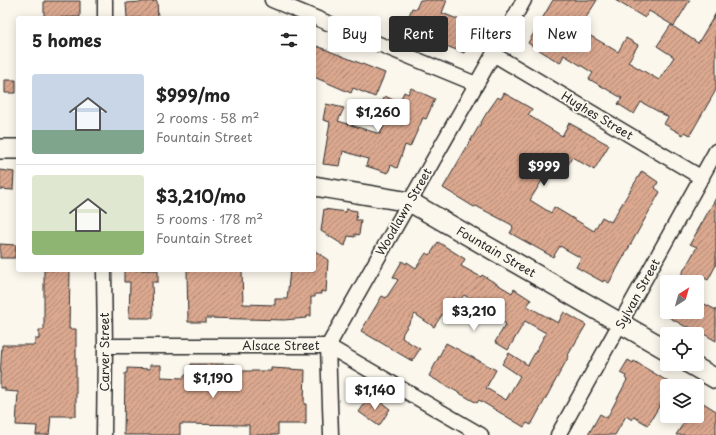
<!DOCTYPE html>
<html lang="en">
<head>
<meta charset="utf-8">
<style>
  body { margin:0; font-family:"Playpen Sans",sans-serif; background:#f6f6f6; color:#222; height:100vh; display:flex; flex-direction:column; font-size:15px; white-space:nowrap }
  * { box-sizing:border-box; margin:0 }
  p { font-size:13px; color:#767676 }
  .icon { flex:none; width:22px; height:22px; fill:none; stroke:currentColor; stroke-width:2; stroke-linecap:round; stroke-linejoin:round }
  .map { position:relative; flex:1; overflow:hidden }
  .drawer { position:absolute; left:16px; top:16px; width:300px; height:256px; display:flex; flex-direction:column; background:#fff; border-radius:4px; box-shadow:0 2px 10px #0003 }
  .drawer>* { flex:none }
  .guide { position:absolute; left:328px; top:16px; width:328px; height:36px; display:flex; gap:8px }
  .needle { width:26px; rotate:37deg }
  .buttons { position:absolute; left:660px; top:275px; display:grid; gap:8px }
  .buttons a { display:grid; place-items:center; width:44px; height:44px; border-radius:4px; background:#fff; box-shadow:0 2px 10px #0003; font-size:20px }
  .price { position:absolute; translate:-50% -34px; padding:0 9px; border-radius:4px; background:#fff; color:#222; font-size:13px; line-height:26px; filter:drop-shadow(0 1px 2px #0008) }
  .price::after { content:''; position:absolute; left:50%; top:24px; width:12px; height:9px; margin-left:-6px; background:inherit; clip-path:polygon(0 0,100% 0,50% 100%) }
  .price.active { background:#2b2b2b; color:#fff }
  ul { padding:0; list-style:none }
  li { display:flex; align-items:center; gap:12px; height:100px; padding:0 16px }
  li+li { border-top:1px solid #e0e0e0 }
  li span { display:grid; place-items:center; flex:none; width:112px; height:80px; border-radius:4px; color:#555 }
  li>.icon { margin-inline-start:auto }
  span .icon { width:48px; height:48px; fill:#fffc; stroke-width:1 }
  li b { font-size:17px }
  h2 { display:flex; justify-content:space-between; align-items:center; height:48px; padding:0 16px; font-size:17px }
  .pill { padding:0 14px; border-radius:4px; background:#fff; box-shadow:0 2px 10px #0003; font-size:14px; line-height:36px }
  .pill.active { background:#2b2b2b; color:#fff }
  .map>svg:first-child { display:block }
  .building { fill:url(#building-hatch); stroke:#2b2b2b }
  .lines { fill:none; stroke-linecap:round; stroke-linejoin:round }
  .street-casing { stroke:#2b2b2b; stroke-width:17 }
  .secondary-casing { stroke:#2b2b2b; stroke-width:22 }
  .street { stroke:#fbf7ec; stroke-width:14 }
  .secondary { stroke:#fbf7ec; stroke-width:19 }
  .labels { text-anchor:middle; stroke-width:3.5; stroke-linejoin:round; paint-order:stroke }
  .street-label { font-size:12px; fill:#2b2b2b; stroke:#fbf7ec }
</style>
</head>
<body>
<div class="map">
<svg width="716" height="435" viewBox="0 0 716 435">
  <defs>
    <pattern id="building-hatch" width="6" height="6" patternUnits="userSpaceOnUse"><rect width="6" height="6" fill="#dba88f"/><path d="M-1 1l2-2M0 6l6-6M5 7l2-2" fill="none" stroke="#b28975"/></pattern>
  </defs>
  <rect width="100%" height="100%" fill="#fbf7ec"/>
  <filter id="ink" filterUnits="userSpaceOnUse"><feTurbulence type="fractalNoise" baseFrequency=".025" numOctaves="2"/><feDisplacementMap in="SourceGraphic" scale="8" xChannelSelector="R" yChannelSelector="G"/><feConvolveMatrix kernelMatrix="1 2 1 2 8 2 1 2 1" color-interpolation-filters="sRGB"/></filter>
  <g filter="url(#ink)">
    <path class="building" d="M420,0h27l-5,13 33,13 -11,27 -60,-24 8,-21 4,1z
      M553,0h44l-18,29 39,23 8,-14 12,7 -10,17 31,18 15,-23 -17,-11 14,-21 27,18 18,-30v77l-26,45 -5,-3 -2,3 -19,-11 4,-7 -27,-15 -7,12 -16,-10 4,-6 -33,-19 4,-6 -29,-18 -4,8 -32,-20z
      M615,0h75l-16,26 -25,-15 -4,7z
      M44,1h36v16l-36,1z
      M157,1l1,17h-31l-1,-15z
      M314,45l71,28 -10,24 -22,-9 -2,5 -37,-16z
      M5,80h11v13h-11z
      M411,88l24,11 -9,20 -3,-1 -13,29 -5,-2 -8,23 -6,-3 -3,8 -22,-7 2,-7 -25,-8 -3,15 -17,-2 7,-42 -7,-2 3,-16 18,4 -6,13 42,13 9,-18 5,1 1,-4 -15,-6 5,-11 14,7 5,-11 4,2z
      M504,93l28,16 -4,6 34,21 7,-13 40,22 -15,25 -22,-13 -4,8 -12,-7 -26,42 21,13 3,-6 40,24 8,-14 9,5 31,-51 16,11 -3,6 5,4 -51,91 -5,-3 -1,2 -27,-15 5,-9 -21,-12 -7,11 -43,-24 3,-5 -1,-3 -36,-19 -2,1 -31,-19 43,-74 12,-17 3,2z
      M0,170l14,2 -1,18 -13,-1z
      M716,198v67l-8,15 -6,-3 -3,5h-22l20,-35 -7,-3z
      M324,209l22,3v-3l11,2 -1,9h5l-2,15 -4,-1v3l-7,-1 -3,10 -24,-15z
      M438,242l27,17 -4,7 20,11 1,-2 30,18 2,-4 17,11 -4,6 31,17 6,-11 22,13 -18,30 1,1 -38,69 -4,-2 -3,4 -45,-27 -2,3 -48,-27 17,-33 50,27 -10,18 20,12 14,-24 -18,-12 7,-11 19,12 18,-32 -21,-12 -17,29 -13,-8 11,-18 -6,-4 2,-2 -38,-23 -5,6 -6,-3 -19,29 -19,-13 -12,19 -1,5 18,11 -8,12 -51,-30 21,-35 4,2 12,-18 -5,-3 9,-16 4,3 1,-2 9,6 10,-15 4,2z
      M0,244l16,1 -1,13h-15z
      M314,250l14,10 -2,32 -5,-1v3h-6v3h-4v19h-4v2l-23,2 -78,-2v4h-18l-1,-52h55l1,34 32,1v-6h12l3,-29 24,1z
      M44,270h26l-1,59h7v87h-25l-2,19h-13l1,-9 -21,-1 2,-33 -13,-1v-3h-5v-11l2,-32h33v-6h4v-9h5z
      M124,270h34v12h-6l1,36h-24l1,-36h-6z
      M697,300l19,10v31l-19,-11v1l-10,-5 -1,1 -26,-15h37z
      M628,360l5,3 1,-2 33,20v26l-6,-4 -13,22 -14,-8 -2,3 -6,-4 -11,19h-27l12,-21 7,4 20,-38 -2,-2 1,-2 -6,-3z
      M191,364h44l1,6 5,1h30v-3l34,2 -1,34h2v20h-28v11h-29v-10l-69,-1v11h-56l1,-62h2v-5l23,1v-4h11v12l23,1v-3h4v-5h3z
      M371,395l19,14 -11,17 -20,-14z
      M697,399l19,12v24h-40l12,-19h9z"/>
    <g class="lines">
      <defs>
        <path id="street" d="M272,0l204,84
          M105,18v-18
          M493,54l209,124
          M105,346h223l153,89
          M104,435l1,-89 -1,-76
          M331,435l-3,-89 196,-346
          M558,435l158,-284"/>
        <path id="secondary" d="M0,149h18
          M314,186l96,16 257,148
          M690,364l26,15"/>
      </defs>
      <use href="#street" class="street-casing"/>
      <use href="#secondary" class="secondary-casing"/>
      <use href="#street" class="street"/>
      <use href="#secondary" class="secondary"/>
    </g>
  </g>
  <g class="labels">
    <g class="street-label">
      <text transform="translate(597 116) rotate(31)" y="4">Hughes Street</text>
      <text transform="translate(404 212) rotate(-60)" y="4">Woodlawn Street</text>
      <text transform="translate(496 252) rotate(30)" y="4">Fountain Street</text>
      <text transform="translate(638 294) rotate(-61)" y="4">Sylvan Street</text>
      <text x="281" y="350">Alsace Street</text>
      <text transform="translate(105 352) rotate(-90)" y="4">Carver Street</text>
    </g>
  </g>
</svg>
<div class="buttons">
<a><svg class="needle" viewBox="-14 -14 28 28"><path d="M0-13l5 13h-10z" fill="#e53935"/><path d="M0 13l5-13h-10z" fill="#767676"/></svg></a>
<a><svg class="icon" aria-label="locate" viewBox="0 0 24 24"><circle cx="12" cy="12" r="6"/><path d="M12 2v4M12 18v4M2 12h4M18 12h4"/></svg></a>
<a><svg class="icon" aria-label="layers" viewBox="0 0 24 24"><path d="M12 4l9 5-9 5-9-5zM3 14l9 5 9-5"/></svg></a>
</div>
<b class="price" style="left:378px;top:133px">$1,260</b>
<b class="price active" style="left:544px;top:187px">$999</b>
<b class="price" style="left:474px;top:332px">$3,210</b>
<b class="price" style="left:213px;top:399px">$1,190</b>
<b class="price" style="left:375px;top:411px">$1,140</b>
<div class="guide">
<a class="pill">Buy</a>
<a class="pill active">Rent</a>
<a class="pill">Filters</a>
<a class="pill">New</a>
</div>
<section class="drawer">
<h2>5 homes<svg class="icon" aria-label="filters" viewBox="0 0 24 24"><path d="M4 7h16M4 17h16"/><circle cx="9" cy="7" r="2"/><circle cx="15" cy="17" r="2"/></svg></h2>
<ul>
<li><span style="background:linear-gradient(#c9d6e8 70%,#7fa58c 0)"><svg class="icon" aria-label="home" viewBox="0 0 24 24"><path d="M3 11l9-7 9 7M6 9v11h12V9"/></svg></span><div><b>$999/mo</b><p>2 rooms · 58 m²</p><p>Fountain Street</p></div></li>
<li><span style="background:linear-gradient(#dfe7d0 70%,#8fb573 0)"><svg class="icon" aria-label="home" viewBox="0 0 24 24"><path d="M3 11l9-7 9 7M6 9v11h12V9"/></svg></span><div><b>$3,210/mo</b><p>5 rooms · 178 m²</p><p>Fountain Street</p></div></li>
</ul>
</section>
</div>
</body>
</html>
